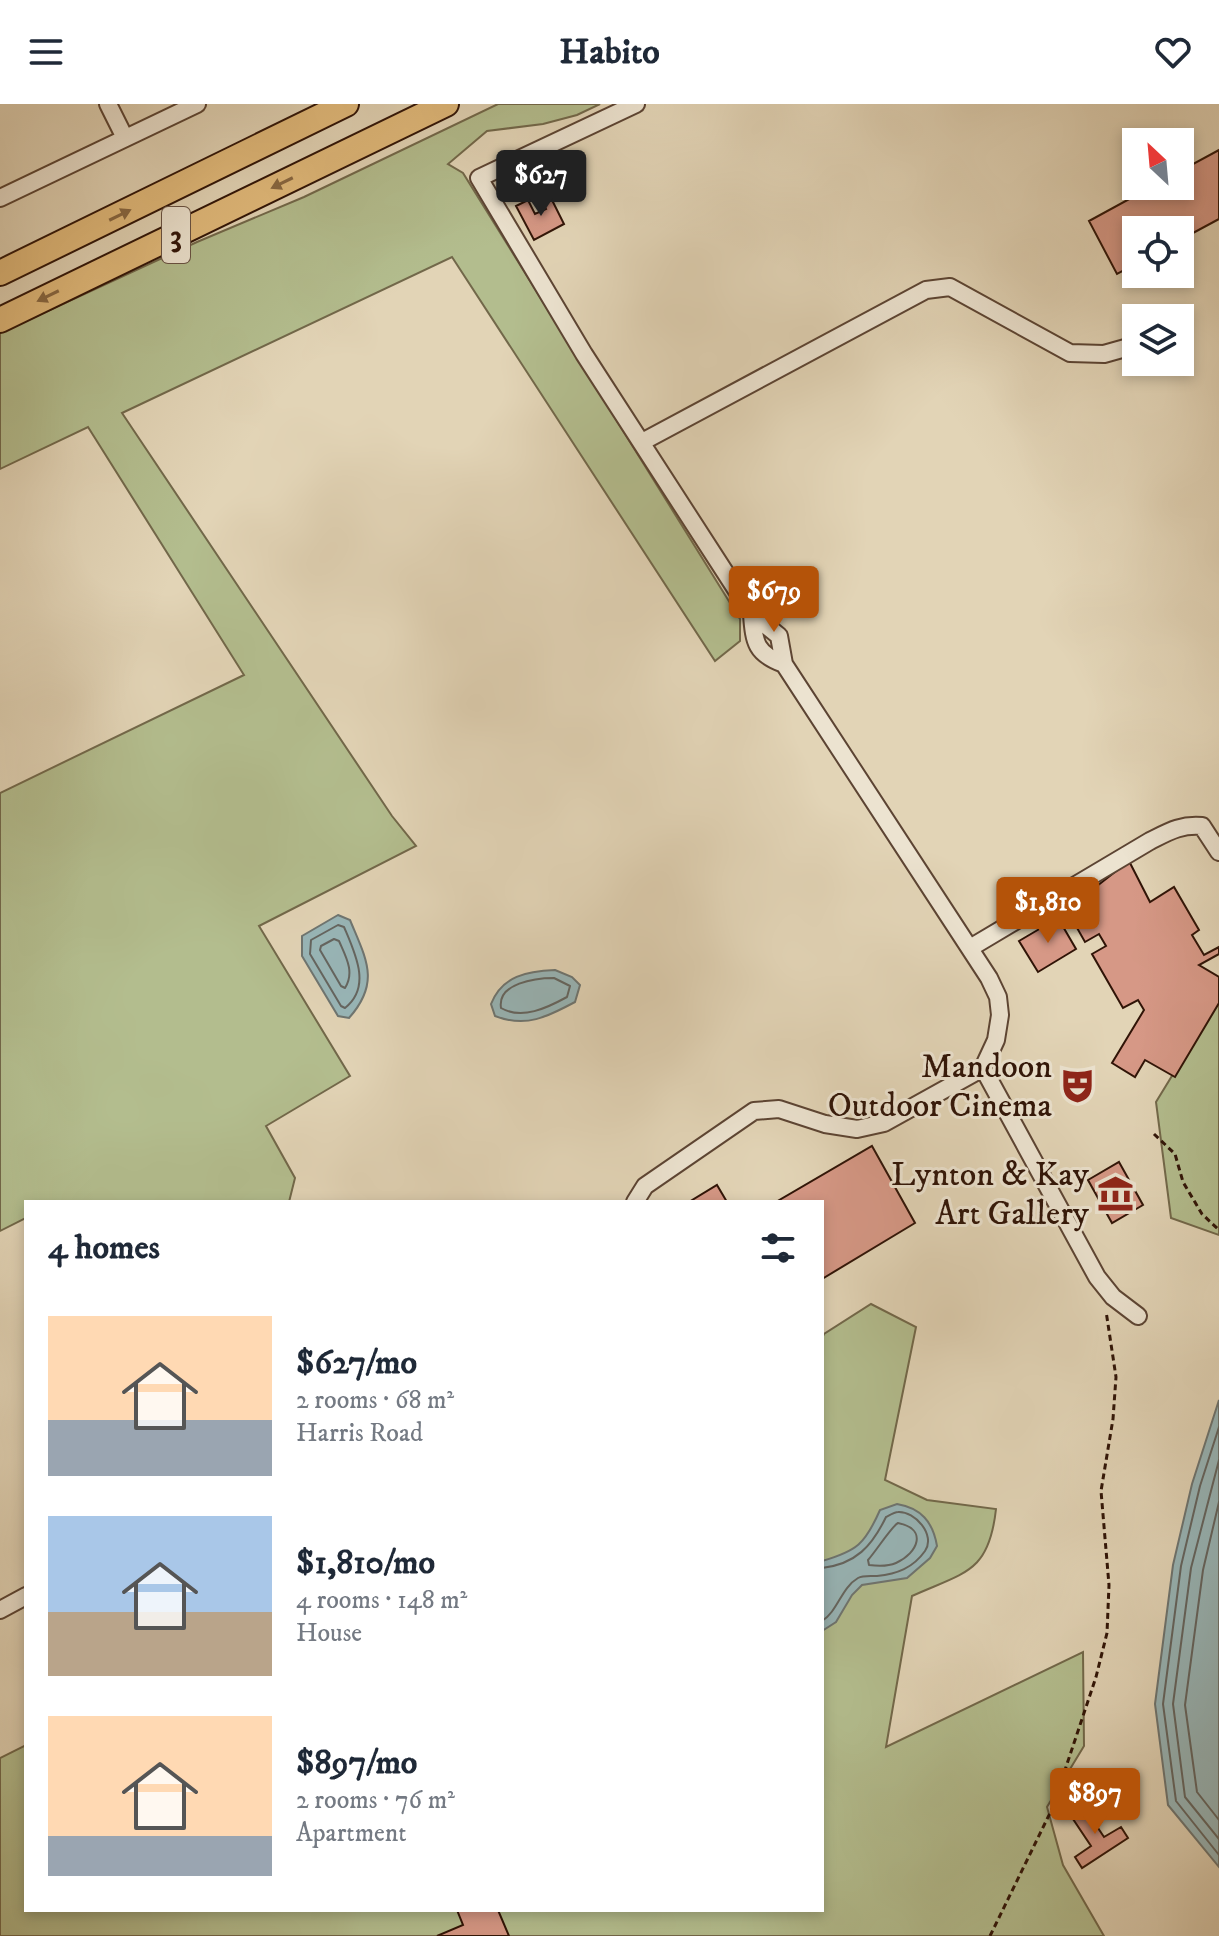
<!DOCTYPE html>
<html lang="en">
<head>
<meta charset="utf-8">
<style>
  body { margin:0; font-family:"IM FELL DW Pica",serif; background:#f6f6f7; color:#1f2937; height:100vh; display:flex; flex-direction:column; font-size:30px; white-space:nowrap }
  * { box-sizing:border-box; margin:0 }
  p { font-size:26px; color:#747a83 }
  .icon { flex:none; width:44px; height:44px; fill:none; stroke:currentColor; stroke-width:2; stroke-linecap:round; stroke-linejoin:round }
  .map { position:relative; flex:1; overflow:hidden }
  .sheet { position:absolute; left:24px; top:1096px; width:800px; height:712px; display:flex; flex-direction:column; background:#fff; border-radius:0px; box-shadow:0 4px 12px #0003 }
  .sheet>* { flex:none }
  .needle { width:52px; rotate:334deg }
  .tools { position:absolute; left:1122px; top:24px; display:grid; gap:16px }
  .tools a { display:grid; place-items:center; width:72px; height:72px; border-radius:0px; background:#fff; box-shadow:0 4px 12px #0003; font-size:40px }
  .price { position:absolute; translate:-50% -68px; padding:0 18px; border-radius:8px; background:#b45309; color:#fff; font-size:26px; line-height:52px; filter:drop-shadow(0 2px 4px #0008) }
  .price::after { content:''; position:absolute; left:50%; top:48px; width:24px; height:18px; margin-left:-12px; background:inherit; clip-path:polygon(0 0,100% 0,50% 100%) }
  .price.selected { background:#222; color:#fff }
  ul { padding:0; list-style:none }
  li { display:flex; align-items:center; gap:24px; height:200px; padding:0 24px }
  li span { display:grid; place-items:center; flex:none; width:224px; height:160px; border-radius:0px; color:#555 }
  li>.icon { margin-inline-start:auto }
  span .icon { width:96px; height:96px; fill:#fffc; stroke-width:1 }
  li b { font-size:34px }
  h2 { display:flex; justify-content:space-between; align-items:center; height:96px; padding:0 24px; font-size:34px }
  header { display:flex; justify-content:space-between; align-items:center; height:104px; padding:0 24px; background:#fff; font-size:36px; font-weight:700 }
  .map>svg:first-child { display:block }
  .green { fill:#b3bd8e; stroke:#72684a; stroke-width:2 }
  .water { fill:#98b6b8; stroke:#6e7571; stroke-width:2 }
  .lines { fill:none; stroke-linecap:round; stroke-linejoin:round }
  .shore { stroke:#646560; stroke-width:2 }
  .building { fill:#d69886; stroke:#301407; stroke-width:2 }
  .minor-casing { stroke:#5c4433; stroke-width:20 }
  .highway-casing { stroke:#301407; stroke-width:28 }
  .path { stroke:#301407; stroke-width:3; stroke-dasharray:6 4; stroke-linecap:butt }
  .minor { stroke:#ece3d0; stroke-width:16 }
  .highway { stroke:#e1ba7b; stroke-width:24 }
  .oneway { fill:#886741 }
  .labels { text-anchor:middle; stroke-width:6; stroke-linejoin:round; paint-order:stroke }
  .shield { fill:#ece3d0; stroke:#685243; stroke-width:2 }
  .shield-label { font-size:32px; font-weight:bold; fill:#301407 }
  .poi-label { font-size:34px; fill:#301407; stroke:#ece3d0; text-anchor:end }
</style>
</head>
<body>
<header><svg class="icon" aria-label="menu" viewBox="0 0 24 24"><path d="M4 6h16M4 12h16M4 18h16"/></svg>Habito<svg class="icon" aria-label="heart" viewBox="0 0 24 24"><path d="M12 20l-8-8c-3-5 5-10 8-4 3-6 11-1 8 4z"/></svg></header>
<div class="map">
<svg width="1219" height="1832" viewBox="0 0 1219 1832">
  <rect width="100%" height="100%" fill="#e2d4b6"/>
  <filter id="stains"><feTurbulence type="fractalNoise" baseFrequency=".0025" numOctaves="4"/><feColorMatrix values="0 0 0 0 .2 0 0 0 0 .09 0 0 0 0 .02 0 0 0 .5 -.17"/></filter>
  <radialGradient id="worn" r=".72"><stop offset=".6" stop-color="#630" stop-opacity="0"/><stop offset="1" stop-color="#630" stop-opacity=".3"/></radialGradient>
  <path class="green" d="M498,0h102l-23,11 -34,9 -56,7 -39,33 15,9 277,446v22l-25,20 -263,-404 -330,156 270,403 24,30 -157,80 91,150 -84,50 29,52 -6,24h-263v16l-26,13v-438l244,-118 -156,-248 -88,42v-136l197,-91 107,-45z
    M1219,895v236l-48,-17 -15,-116z
    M871,1200l45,23 -31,153 42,20 69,9c-7,64 -31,63 -84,87l-26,151 197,-95 1,94 -37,61 16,58 41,71h-1104v-178l26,-13v165h796v-572l2,-4z"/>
  <path class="water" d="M338,811l12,5c16,39 31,62 -1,98l-11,-2 -36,-60v-20z
    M555,866l17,7 8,8 -5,17c-28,15 -49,26 -80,14l-4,-12c11,-28 36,-33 64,-34z
    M1219,1296v467l-51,-62 -13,-101 18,-139 19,-81z
    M897,1400c24,4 36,18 40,42l-7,12 -23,20 -45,7 -10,10 -16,27 -14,9v-70c35,-10 43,-17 58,-51z"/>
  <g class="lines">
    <path class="shore" d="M338,821l6,2c11,26 28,60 1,81l-4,-2 -31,-52 1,-14z
      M334,835l5,2c7,16 16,31 6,47l-4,-2 -21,-36 1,-4z
      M554,874l16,8 -3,11c-20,11 -45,23 -66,11 -4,-25 35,-30 53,-30z
      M1219,1323l-19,59 -19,80 -18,138 13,97 43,54
      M1219,1356l-28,108 -18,136 12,93 34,42
      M1219,1398l-16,68 -18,135 12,87 22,28
      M898,1419c30,6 20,30 -2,40 -7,3 -19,3 -27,2l-1,-5c8,-9 24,-34 30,-37z
      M822,1464c34,-4 50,-22 64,-51 2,-1 9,-5 12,-5 17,-1 38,23 27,39 -12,17 -28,23 -48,25 -6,0 -14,-1 -19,2 -17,10 -20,33 -36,43"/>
  </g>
  <path class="building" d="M1219,46v69l-39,21v-10h-44v34l-19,10 -28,-53 64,-35h27v-15z
    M550,92l14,28 -30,16 -18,-34 12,-6 7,14 11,-5 -4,-8z
    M1129,757l21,41 24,-15 25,43 -7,5 12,20 15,-8v7l-20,11 20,12v26l-44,74 -30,-17 -10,17 -23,-14 32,-53 -6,-10 -15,8 -31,-54 14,-8 -7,-12 -14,8 -17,-30 8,-4 -2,-4z
    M1058,814l18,31 -38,23 -19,-31z
    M872,1042l43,77 -93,56v-77h-46z
    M1119,1058l24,43 -31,18 -24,-43z
    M717,1081l10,17h-38z
    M1090,1700l11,18 -5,3 8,12 17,-10 7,11 -46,30 -7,-11 16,-11 -20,-30z
    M457,1806h41l11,26h-72l26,-11z"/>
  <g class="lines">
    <defs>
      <path id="minor" d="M108,0l17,34
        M0,94l197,-94
        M642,338l284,-152 24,-3 120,66 34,1 32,-9
        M752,510c2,29 4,40 32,50
        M970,844l180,-107c18,-9 31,-17 52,-15l17,26
        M983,964l114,209 16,20 25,19
        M635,1098l10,-16 109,-75 25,-2 46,15 32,5 27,-6 99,-55 13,-28 4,-25 -2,-18 -9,-19 -205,-314 -5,-28 -27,-22 -168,-260 -105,-176 157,-74
        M0,1506l26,-14"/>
      <path id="highway" d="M0,169l346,-169
        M0,216l446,-216"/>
    </defs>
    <use href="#minor" class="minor-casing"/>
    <use href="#highway" class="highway-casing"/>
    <path class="path" d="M1154,1030l21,20 8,28 19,32 17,16
      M990,1832l62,-127 44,-132 11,-44 2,-48 -8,-94 12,-72 3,-42 -10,-66"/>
    <use href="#minor" class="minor"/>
    <use href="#highway" class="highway"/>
  </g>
  <defs><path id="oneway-solid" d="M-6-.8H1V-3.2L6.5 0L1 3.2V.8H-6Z" transform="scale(2)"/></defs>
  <g class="oneway">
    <use href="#oneway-solid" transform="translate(282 79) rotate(154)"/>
    <use href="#oneway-solid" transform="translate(120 111) rotate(-26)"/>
    <use href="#oneway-solid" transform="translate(48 192) rotate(154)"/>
  </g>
  <defs>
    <symbol id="theatre-bare" viewBox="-9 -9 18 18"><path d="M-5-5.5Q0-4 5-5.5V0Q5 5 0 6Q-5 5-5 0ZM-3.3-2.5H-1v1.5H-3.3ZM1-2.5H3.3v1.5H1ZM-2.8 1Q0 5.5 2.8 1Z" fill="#8f2418" stroke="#ece3d0" stroke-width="2.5" paint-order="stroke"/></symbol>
    <symbol id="museum-bare" viewBox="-9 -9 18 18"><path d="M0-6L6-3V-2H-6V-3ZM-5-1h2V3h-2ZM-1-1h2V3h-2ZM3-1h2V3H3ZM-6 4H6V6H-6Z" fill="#8f2418" stroke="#ece3d0" stroke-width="2.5" paint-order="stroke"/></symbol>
  </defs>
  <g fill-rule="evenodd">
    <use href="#theatre-bare" x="1052" y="956" width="51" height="51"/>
    <use href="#museum-bare" x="1090" y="1064" width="51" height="51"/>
  </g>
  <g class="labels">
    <rect class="shield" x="162" y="103" width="28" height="56" rx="6"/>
    <g class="shield-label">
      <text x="176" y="142">3</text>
    </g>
    <g class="poi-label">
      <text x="1052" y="973">Mandoon<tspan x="1052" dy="39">Outdoor Cinema</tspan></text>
      <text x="1089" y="1081">Lynton &amp; Kay<tspan x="1089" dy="39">Art Gallery</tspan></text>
    </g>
  </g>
  <rect width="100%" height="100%" filter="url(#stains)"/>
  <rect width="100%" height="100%" fill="url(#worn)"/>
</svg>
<div class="tools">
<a><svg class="needle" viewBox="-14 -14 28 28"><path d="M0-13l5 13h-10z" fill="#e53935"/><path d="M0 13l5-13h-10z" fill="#747a83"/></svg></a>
<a><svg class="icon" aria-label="locate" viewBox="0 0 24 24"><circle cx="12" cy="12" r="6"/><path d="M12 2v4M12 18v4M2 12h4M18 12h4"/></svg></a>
<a><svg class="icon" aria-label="layers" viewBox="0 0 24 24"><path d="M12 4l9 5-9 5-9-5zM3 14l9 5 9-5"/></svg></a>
</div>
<b class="price selected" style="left:541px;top:114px">$627</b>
<b class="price" style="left:774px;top:530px">$679</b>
<b class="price" style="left:1048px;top:841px">$1,810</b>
<b class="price" style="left:1095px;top:1732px">$897</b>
<section class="sheet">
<h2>4 homes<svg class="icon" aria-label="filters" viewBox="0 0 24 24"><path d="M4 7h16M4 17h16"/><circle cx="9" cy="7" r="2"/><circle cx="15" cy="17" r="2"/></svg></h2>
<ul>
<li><span style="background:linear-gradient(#ffd9b3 65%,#9aa5b1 0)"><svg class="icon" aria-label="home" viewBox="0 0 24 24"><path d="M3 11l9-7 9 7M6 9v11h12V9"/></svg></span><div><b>$627/mo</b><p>2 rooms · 68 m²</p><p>Harris Road</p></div></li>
<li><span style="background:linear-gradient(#a9c7e8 60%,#b9a48a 0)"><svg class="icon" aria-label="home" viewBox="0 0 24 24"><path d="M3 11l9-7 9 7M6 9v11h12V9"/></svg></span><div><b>$1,810/mo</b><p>4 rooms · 148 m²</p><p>House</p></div></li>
<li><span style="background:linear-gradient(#ffd9b3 75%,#9aa5b1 0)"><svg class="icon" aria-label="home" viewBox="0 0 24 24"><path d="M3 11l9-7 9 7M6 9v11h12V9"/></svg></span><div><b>$897/mo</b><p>2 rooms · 76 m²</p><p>Apartment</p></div></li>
</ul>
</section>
</div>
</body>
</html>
